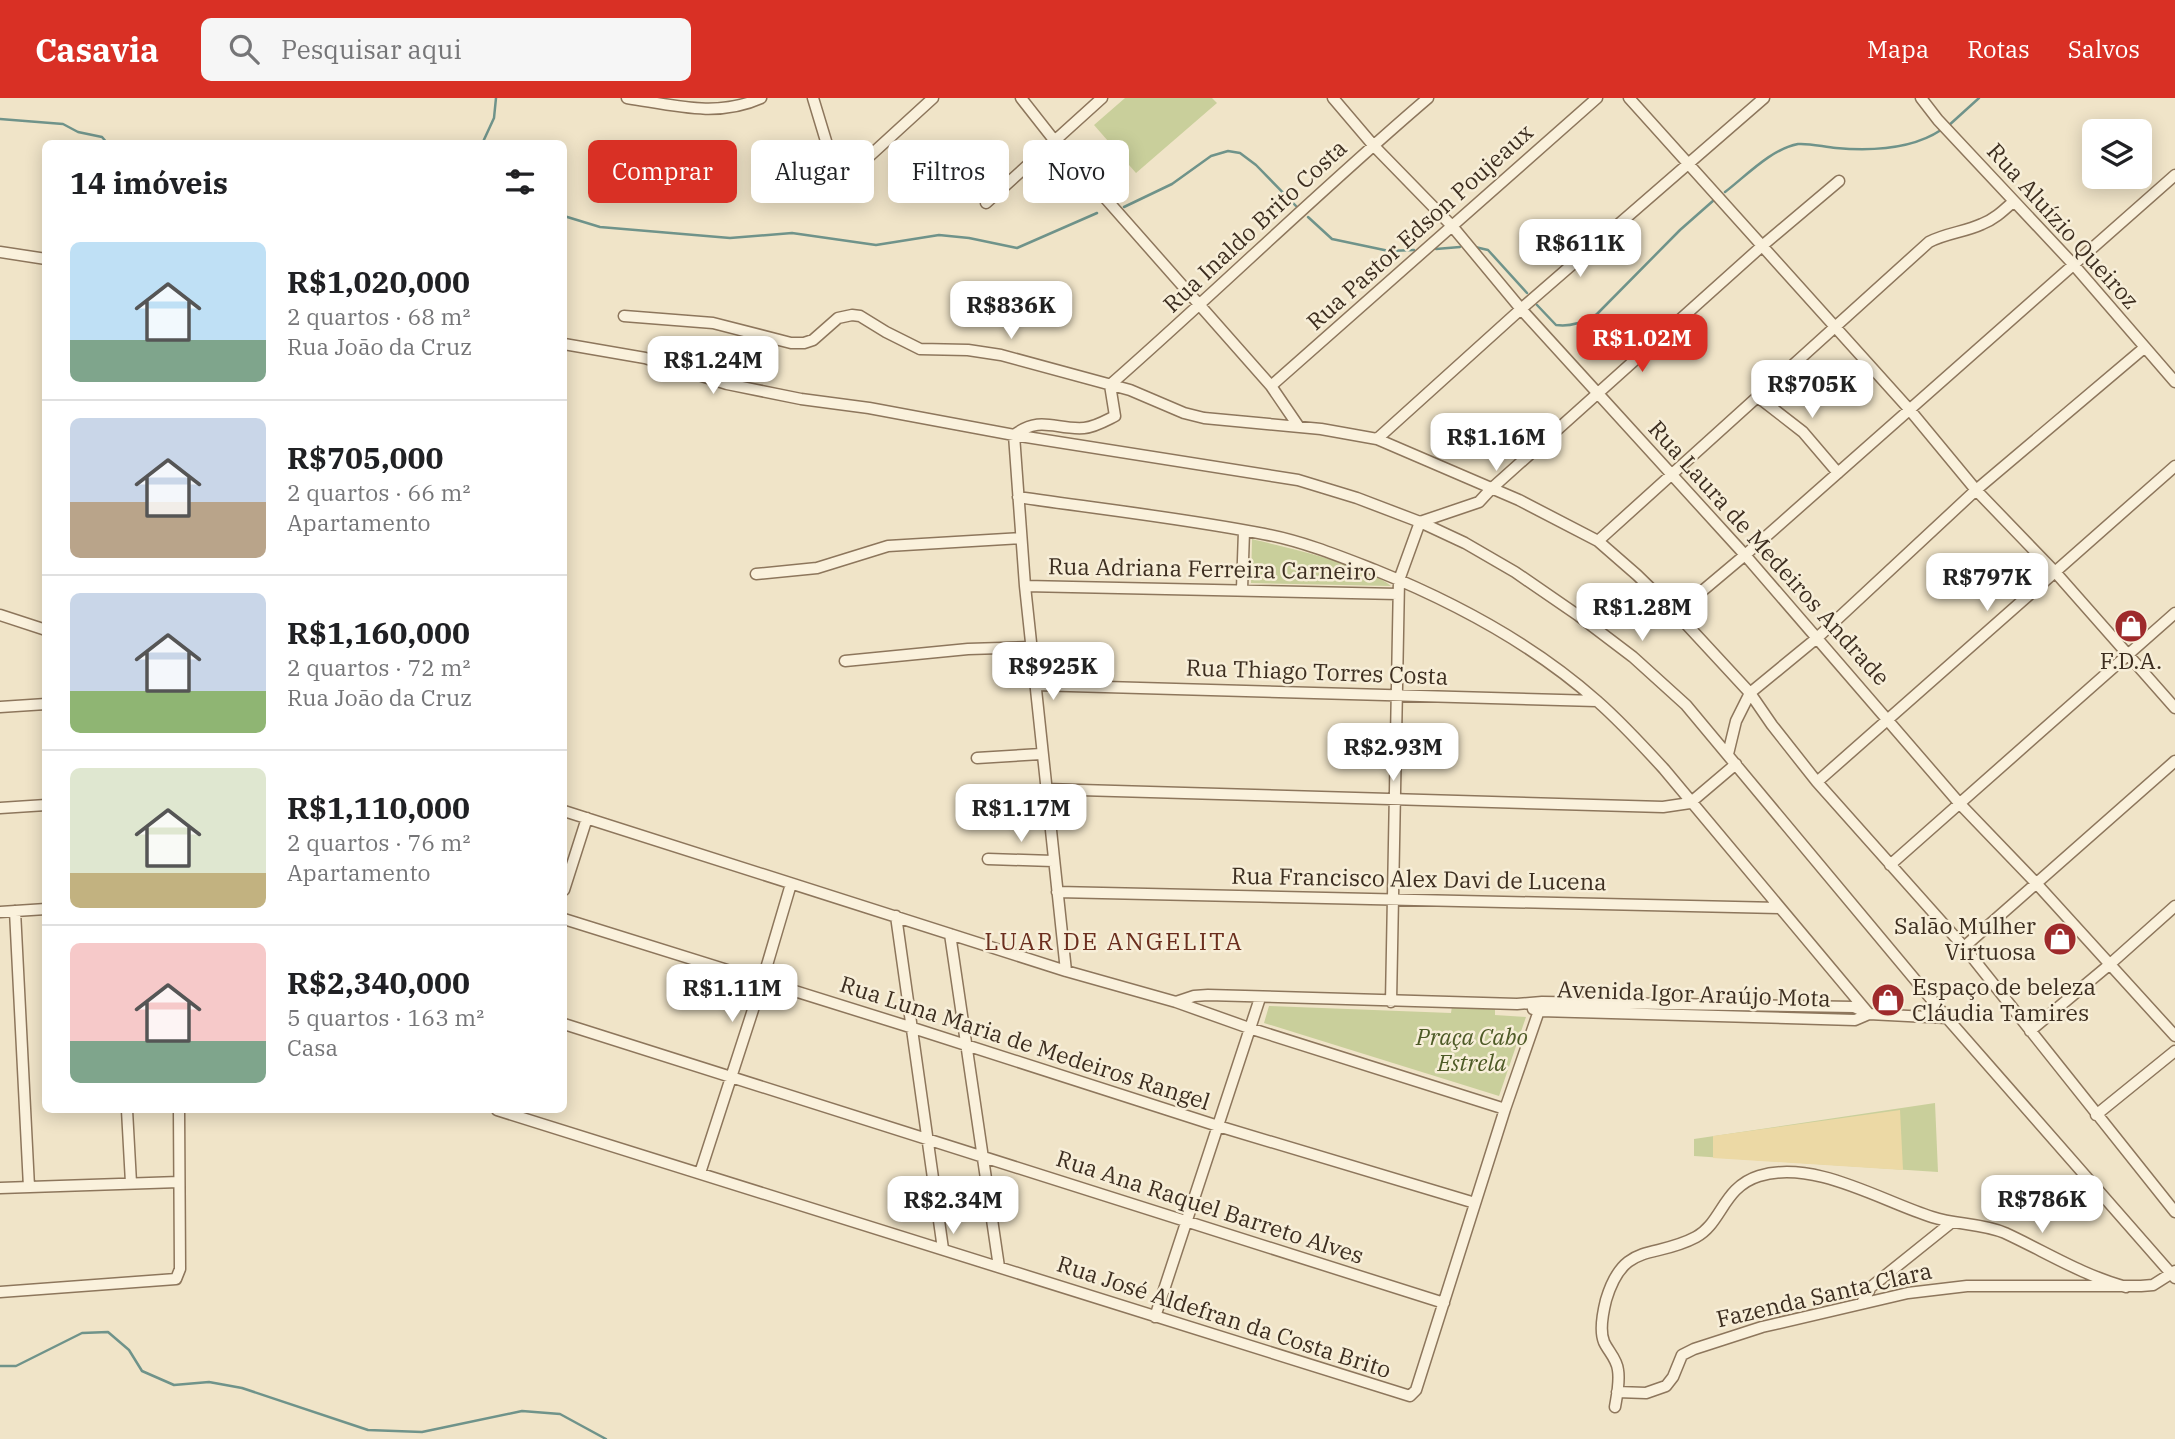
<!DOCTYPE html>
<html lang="pt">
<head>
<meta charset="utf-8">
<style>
  body { margin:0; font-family:"IBM Plex Serif",serif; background:#f6f6f6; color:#202124; height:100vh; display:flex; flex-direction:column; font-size:26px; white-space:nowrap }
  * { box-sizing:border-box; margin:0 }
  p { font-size:23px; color:#757577 }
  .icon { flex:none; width:38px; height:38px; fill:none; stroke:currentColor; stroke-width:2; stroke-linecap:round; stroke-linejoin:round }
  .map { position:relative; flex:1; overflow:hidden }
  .sheet { position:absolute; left:42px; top:42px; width:525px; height:973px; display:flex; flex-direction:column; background:#fff; border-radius:10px; box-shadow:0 4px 18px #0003 }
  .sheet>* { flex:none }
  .guide { position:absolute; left:588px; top:42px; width:665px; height:63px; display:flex; gap:14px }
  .controls { position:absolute; left:2082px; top:21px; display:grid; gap:14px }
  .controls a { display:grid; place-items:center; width:70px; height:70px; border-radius:10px; background:#fff; box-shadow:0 4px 18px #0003; font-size:35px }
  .price { position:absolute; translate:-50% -60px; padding:0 16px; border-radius:14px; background:#fff; color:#222; font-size:23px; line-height:46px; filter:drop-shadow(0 2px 4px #0008) }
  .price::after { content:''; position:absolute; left:50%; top:42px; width:21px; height:16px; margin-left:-10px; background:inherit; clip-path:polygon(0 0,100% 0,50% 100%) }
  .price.current { background:#d93025; color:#fff }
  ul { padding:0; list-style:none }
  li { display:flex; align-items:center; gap:21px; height:175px; padding:0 28px }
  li+li { border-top:2px solid #e0e0e0 }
  li span { display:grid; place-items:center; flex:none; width:196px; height:140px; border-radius:10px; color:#555 }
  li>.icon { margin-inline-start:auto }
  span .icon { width:84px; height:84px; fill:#fffc; stroke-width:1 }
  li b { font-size:30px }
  h2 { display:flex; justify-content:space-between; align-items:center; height:84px; padding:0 28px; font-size:30px }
  .chip { padding:0 24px; border-radius:10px; background:#fff; box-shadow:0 4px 18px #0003; font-size:24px; line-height:63px }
  .chip.current { background:#d93025; color:#fff }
  header { display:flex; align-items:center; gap:42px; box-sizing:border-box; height:98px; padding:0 35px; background:#d93025; color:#fff }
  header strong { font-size:33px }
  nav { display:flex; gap:38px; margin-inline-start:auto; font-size:24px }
  .search { width:490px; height:63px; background:#f6f6f6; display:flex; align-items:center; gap:18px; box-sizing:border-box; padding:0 24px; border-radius:10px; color:#757577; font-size:26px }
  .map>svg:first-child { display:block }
  .green { fill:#c9cf9b }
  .sand { fill:#ecd9a5 }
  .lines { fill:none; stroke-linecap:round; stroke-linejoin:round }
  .stream { stroke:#6f938a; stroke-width:2.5 }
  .street-casing { stroke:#8d765c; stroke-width:13 }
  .street { stroke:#faf1dc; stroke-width:10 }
  .labels { text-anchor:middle; stroke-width:5; stroke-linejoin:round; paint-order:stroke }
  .street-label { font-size:23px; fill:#3d2e20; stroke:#f7eed8 }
  .poi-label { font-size:23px; fill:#3d2e20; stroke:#f7eed8 }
  .park-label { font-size:23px; font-style:italic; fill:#4d5a26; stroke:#f7eed8 }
  .neighbourhood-label { font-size:24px; letter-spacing:2px; fill:#6b2e1e; stroke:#f7eed8 }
</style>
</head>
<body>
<header>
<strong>Casavia</strong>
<div class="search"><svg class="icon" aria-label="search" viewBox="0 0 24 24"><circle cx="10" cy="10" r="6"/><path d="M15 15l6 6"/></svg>Pesquisar aqui</div>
<nav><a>Mapa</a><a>Rotas</a><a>Salvos</a></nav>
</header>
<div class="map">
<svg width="2175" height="1341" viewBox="0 0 2175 1341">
  <rect width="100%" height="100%" fill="#f0e4c8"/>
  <path class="green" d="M1125,0h87l5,5 -81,70 -42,-48z
    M1252,441c35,9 113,25 139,47l-140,-3z
    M1269,908l182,7 1,-7 43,1v8l31,2 -27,79 -235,-73z
    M1935,1005l3,69 -244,-16v-17z"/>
  <path class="sand" d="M1900,1012l3,60 -190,-12v-22z"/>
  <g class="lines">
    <path class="stream" d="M0,21l63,5 15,8 24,5 6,7
      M1947,29l32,-29
      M482,46l12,-26 2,-20
      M1725,94c21,-16 46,-43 73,-48 11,-1 26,3 38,4 35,3 75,2 105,-18
      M1124,109l48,-23 39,-28 17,-5 12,2 16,12 40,41
      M564,118l36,11 130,11 62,-5 84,12 63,-10 30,3 48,10 80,-35
      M1308,119l24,22 57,12 25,-1
      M1475,149l13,3 39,43
      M1436,151l24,-2
      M1537,207l19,20c16,2 27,-3 41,-11l83,-84 34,-30
      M0,1268h16l66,-33 26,-1 21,18 13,21 32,14 35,-3 33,6 126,42 54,2 100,-21 38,3 46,25"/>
    <defs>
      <path id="street" d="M627,0c46,7 90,20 134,0
        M813,0l26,86 94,-86
        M1021,0l33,42 217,246 28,41
        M1333,0l40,47 79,81 69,83 224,246 215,249 76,79 139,153
        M1629,0l280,311 67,81 80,83 119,135
        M1921,0l17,22 135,144 102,118
        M986,105l116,-105
        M0,154l46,7
        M624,218l89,7 78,20h13l9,-3 25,-22 14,-3 8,1 26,16 34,17 48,1 33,5 129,35 54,23 20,5 117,11 56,10 142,61 79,41 39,34 39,38 74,80 22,32 45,57 147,165 211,265
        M564,246l81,14 82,26 74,15 68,9 145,27 284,45 59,18 63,24 45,21 50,29 64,44 54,41 53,48 261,313 228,260
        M1271,288l326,-288
        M1758,299l45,35 35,41
        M1377,341l144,-130 243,-211
        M1018,399c81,12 165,21 246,37 38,7 75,22 111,36 79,32 158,74 222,131 24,21 46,45 67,68l205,245
        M1598,443l331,-299c17,-9 36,-10 53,-18 13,-5 22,-14 32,-23
        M756,476l61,-6 71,-22 133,-8
        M1025,488l373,8
        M1242,491l2,-58
        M1676,515l69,-58 430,-380
        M0,517l46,15
        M845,563l123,-12 64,-2
        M1035,587l562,16
        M0,609l46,-3
        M1728,656l8,-33 14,-28 67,-55 159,-148 168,-142
        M977,660l64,-4
        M1817,684l358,-316
        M1045,691l618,18 27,-4 46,-39
        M0,710l46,-3
        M564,713l502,160 110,31 73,26 256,81
        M988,761l65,2
        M1890,767l285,-252
        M564,792l23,-72
        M1057,794l722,16
        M15,813l14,276
        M0,814l46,-3
        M896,818l47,333
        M564,821l349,109 305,98 257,77
        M950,836l49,333
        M1964,849l211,-186
        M1066,873l-41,-385 -11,-151c27,-20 41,-5 70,-7 11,-1 21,-7 31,-12l-5,-31c107,-94 209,-194 318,-287
        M1176,904l18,-6 14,-1 309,9 25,-2 312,5 15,7 78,4
        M1391,904l8,-422 21,-58 59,-20 12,-13 271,-243 77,-65
        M1533,911l7,2 315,9 14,-6
        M564,926l880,279
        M2030,933l79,-66 66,-59
        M127,1012l4,73
        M497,1012l913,286 6,-6 89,-281 37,-107
        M2096,1017l79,-64
        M700,1075l62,-191 29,-98
        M0,1090l179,-6
        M0,1194l176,-13 4,-10 -1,-159
        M1862,1205l9,-16 81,-65
        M1155,1219l105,-319
        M1617,1294l29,1 20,-7 7,-9 9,-22 12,-6 68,-22 146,-34 59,-7h174l12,-1 22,-14
        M1615,1309c2,-12 5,-25 3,-37 -1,-11 -10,-19 -14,-28 -5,-12 -1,-30 2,-42 18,-60 47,-40 90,-63 26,-14 27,-50 63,-61 55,-17 122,25 173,41 24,8 49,6 73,16 41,19 77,42 121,54"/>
    </defs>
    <use href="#street" class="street-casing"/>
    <use href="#street" class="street"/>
  </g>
  <defs>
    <symbol id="shop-disc" viewBox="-11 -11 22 22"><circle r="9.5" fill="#9e2a2b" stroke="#f7eed8"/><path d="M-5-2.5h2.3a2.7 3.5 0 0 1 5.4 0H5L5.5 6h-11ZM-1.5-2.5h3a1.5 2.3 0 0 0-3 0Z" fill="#fff"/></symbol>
  </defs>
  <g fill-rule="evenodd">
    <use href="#shop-disc" x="2112" y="509" width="38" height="38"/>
    <use href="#shop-disc" x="2041" y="822" width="38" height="38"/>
    <use href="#shop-disc" x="1869" y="883" width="38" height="38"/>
  </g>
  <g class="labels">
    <g class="street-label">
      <text transform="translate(1255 128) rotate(-43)" y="8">Rua Inaldo Brito Costa</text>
      <text transform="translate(2063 128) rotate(48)" y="8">Rua Aluízio Queiroz</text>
      <text transform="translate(1420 129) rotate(-42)" y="8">Rua Pastor Edson Poujeaux</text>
      <text transform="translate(1769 455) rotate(48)" y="8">Rua Laura de Medeiros Andrade</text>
      <text transform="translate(1212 471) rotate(1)" y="8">Rua Adriana Ferreira Carneiro</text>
      <text transform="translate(1317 574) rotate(2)" y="8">Rua Thiago Torres Costa</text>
      <text transform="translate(1419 781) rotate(1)" y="8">Rua Francisco Alex Davi de Lucena</text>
      <text transform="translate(1694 896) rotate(2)" y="8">Avenida Igor Araújo Mota</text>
      <text transform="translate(1025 945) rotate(18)" y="8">Rua Luna Maria de Medeiros Rangel</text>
      <text transform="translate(1210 1109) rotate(18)" y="8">Rua Ana Raquel Barreto Alves</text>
      <text transform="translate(1824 1197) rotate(-13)" y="8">Fazenda Santa Clara</text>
      <text transform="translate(1224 1219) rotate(18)" y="8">Rua José Aldefran da Costa Brito</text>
    </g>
    <g class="poi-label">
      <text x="2131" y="571">F.D.A.</text>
      <text x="2036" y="836" text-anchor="end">Salão Mulher<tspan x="2036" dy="26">Virtuosa</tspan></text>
      <text x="1912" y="897" text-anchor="start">Espaço de beleza<tspan x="1912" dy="26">Cláudia Tamires</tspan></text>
    </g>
    <g class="park-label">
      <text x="1472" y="947">Praça Cabo<tspan x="1472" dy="26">Estrela</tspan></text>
    </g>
    <g class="neighbourhood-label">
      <text x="1114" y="852">LUAR DE ANGELITA</text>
    </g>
  </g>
</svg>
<div class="controls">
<a><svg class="icon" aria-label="layers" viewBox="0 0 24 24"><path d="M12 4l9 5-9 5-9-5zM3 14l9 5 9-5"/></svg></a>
</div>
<b class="price" style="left:1580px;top:181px">R$611K</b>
<b class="price" style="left:1011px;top:243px">R$836K</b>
<b class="price current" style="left:1642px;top:276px">R$1.02M</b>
<b class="price" style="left:713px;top:298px">R$1.24M</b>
<b class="price" style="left:1812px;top:322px">R$705K</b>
<b class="price" style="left:1496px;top:375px">R$1.16M</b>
<b class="price" style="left:1987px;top:515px">R$797K</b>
<b class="price" style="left:1642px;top:545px">R$1.28M</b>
<b class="price" style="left:1053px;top:604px">R$925K</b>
<b class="price" style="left:1393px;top:685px">R$2.93M</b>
<b class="price" style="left:1021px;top:746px">R$1.17M</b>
<b class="price" style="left:732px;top:926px">R$1.11M</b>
<b class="price" style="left:2042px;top:1137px">R$786K</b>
<b class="price" style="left:953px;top:1138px">R$2.34M</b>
<div class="guide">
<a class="chip current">Comprar</a>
<a class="chip">Alugar</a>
<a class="chip">Filtros</a>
<a class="chip">Novo</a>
</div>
<section class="sheet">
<h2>14 imóveis<svg class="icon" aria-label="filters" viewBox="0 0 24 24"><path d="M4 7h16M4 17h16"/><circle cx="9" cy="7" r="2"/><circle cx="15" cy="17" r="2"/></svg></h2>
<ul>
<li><span style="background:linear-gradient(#bfe0f5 70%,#7fa58c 0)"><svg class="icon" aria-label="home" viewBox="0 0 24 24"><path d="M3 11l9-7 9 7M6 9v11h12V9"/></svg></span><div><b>R$1,020,000</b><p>2 quartos · 68 m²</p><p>Rua João da Cruz</p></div></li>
<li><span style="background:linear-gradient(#c9d6e8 60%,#b9a48a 0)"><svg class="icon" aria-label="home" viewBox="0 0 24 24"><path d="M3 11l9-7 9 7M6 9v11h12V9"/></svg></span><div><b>R$705,000</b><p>2 quartos · 66 m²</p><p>Apartamento</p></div></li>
<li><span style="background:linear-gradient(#c9d6e8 70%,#8fb573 0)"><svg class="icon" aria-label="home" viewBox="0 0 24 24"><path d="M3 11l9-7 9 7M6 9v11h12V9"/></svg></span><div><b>R$1,160,000</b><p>2 quartos · 72 m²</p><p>Rua João da Cruz</p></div></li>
<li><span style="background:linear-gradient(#dfe7d0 75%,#c2b280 0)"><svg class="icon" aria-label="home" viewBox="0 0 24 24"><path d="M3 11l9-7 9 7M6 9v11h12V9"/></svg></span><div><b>R$1,110,000</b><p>2 quartos · 76 m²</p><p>Apartamento</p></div></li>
<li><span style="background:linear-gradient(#f6c9c9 70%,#7fa58c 0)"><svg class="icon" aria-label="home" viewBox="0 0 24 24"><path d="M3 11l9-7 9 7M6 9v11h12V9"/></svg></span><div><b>R$2,340,000</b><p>5 quartos · 163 m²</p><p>Casa</p></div></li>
</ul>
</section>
</div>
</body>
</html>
